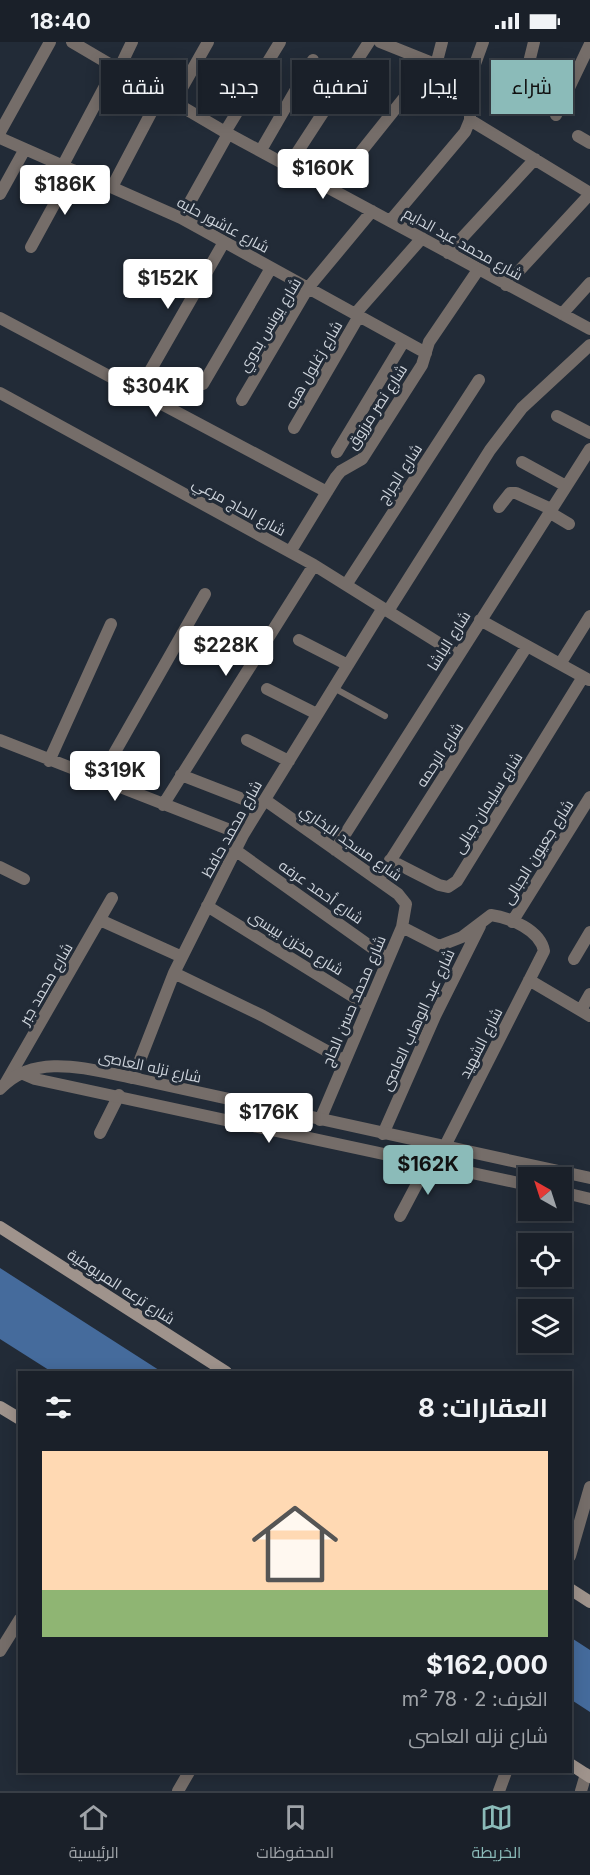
<!DOCTYPE html>
<html lang="ar">
<head>
<meta charset="utf-8">
<style>
  body { margin:0; font-family:Inter,Cairo,sans-serif; background:#232831; color:#f1f3f6; direction:rtl; height:100vh; display:flex; flex-direction:column; font-size:22px; white-space:nowrap }
  * { box-sizing:border-box; margin:0 }
  p { font-size:20px; color:#9fa3a8 }
  .icon { flex:none; width:33px; height:33px; fill:none; stroke:currentColor; stroke-width:2; stroke-linecap:round; stroke-linejoin:round }
  .map { position:relative; flex:1; overflow:hidden; direction:ltr }
  .sheet { position:absolute; left:18px; top:1329px; width:554px; height:402px; display:flex; flex-direction:column; background:#1a2029; border-radius:0px; box-shadow:0 3px 15px #0003,0 0 0 2px #383e46; direction:rtl }
  .sheet>* { flex:none }
  .top-card { position:absolute; left:18px; top:18px; width:555px; height:54px; direction:rtl; display:flex; gap:12px }
  .needle { width:39px; rotate:321deg }
  .buttons { position:absolute; left:518px; top:1125px; display:grid; gap:12px }
  .buttons a { display:grid; place-items:center; width:54px; height:54px; border-radius:0px; background:#1a2029; box-shadow:0 3px 15px #0003,0 0 0 2px #383e46; font-size:30px }
  .price { position:absolute; translate:-50% -51px; padding:0 14px; border-radius:6px; background:#fff; color:#222; font-size:20px; line-height:39px; filter:drop-shadow(0 2px 3px #0008) }
  .price::after { content:''; position:absolute; left:50%; top:36px; width:18px; height:14px; margin-left:-9px; background:inherit; clip-path:polygon(0 0,100% 0,50% 100%) }
  .price.selected { background:#8bbbb9; color:#111 }
  ul { padding:0; list-style:none }
  li { display:grid; align-content:center; gap:12px; height:318px; padding:0 24px }
  li+li { border-top:2px solid #383e46 }
  li span { display:grid; place-items:center; height:186px; border-radius:0px; color:#555 }
  li>.icon { margin-inline-start:auto }
  span .icon { width:108px; height:108px; fill:#fffc; stroke-width:1 }
  li b { font-size:26px }
  h2 { display:flex; justify-content:space-between; align-items:center; height:72px; padding:0 24px; font-size:26px }
  .pill { padding:0 21px; border-radius:0px; background:#1a2029; box-shadow:0 3px 15px #0003,0 0 0 2px #383e46; font-size:21px; line-height:54px }
  .pill.selected { background:#8bbbb9; color:#111 }
  .status { display:flex; justify-content:space-between; align-items:center; height:42px; padding:0 30px; background:#1a2029; direction:ltr }
  .status svg { height:16px; fill:currentColor }
  .menu { display:flex; justify-content:space-around; align-items:center; height:84px; border-top:2px solid #383e46; background:#1a2029; font-size:16px; color:#9fa3a8 }
  .menu a { display:grid; justify-items:center; gap:3px }
  .menu .selected { color:#8bbbb9 }
  .map>svg:first-child { display:block }
  .water { fill:#456b9c }
  .lines { fill:none; stroke-linecap:round; stroke-linejoin:round }
  .service { stroke:#756d69; stroke-width:6 }
  .minor { stroke:#756d69; stroke-width:12 }
  .tertiary { stroke:#756d69; stroke-width:12 }
  .secondary { stroke:#9f938c; stroke-width:12 }
  .labels { text-anchor:middle; stroke-width:6; stroke-linejoin:round; paint-order:stroke }
  .street-label { font-size:15px; fill:#ced4dc; stroke:#222b37 }
</style>
</head>
<body>
<div class="status"><b>18:40</b><svg viewBox="0 0 49 12"><path d="M0 12V9h3v3zM5 12V6h3v6zM10 12V3h3v9zM15 12V0h3v12zM26 1h20v11H26zM47 4h2v5h-2z"/></svg></div>
<div class="map">
<svg width="590" height="1749" viewBox="0 0 590 1749">
  <rect width="100%" height="100%" fill="#222b37"/>
  <path class="water" d="M0,1226l162,104h-110l-52,-33z
    M570,1595l20,13v62l-20,-13z"/>
  <g class="lines">
    <path class="service" d="M334,646l51,28"/>
    <path class="minor" d="M72,0l153,90 365,197
      M380,0l90,36
      M436,23l6,-23
      M119,27l13,-27
      M521,53l13,-53
      M174,60l34,-60
      M556,73l34,-71
      M470,78l120,73
      M0,90l50,-90
      M225,90l55,-90
      M578,94l12,7
      M0,96l181,80 245,135
      M261,108l52,-90
      M63,123l52,-98
      M289,123l80,-123
      M112,145l49,-93
      M332,146l72,-90
      M0,152l25,-45
      M181,176l47,-84
      M390,179l75,-89 5,-12v-42l13,-36
      M31,205l42,-77
      M448,211l87,-94
      M506,243l84,-91
      M355,272l67,-76
      M562,272l28,-31
      M0,276l327,174
      M203,342l68,-116
      M138,350l86,-150
      M0,351l314,172 144,90
      M242,358l66,-112 64,-77
      M557,374l33,17
      M294,386l65,-112
      M337,410l67,-111
      M522,420l44,24
      M499,465l11,-14h6l35,16
      M549,470l20,12
      M290,510l46,-75 5,-6 21,-12 60,-94 7,-23 49,-72
      M346,543l133,-205
      M388,569l102,-161 32,-42 68,-63
      M480,578l109,60
      M299,598l49,25
      M560,622l30,-48
      M267,647l50,25
      M0,698l243,95
      M247,698l42,21
      M49,719l62,-137
      M181,733l80,31
      M99,738l106,-186
      M265,758l133,94 8,10 -4,23 -82,193
      M163,763l151,-240
      M235,808l153,109
      M335,808l255,-401
      M390,818l49,25 9,2 9,-6 126,-204
      M0,825l24,12
      M378,838l149,-234
      M207,864l161,100
      M100,878l82,37
      M512,880l78,-125
      M402,885l37,19 23,-9 29,-22c20,3 49,15 53,36l-100,197
      M574,917l16,-27
      M174,931l89,43 82,45
      M529,938l61,36
      M581,968l9,-16
      M133,1036l41,-105 69,-138 140,-227
      M5,1042l107,-186
      M100,1091l19,-38
      M383,1092l52,-118 45,-90
      M400,1174l28,-53
      M570,1514l20,-69
      M0,1609l20,-32
      M178,1749l11,-19
      M499,1749l7,-19
      M581,1749l5,-17"/>
    <path class="tertiary" d="M21,1031l14,6 493,106
      M0,1047c35,-38 90,-19 133,-11l457,100
      M561,1150l29,7"/>
    <path class="secondary" d="M0,1185l226,145
      M0,1365l20,12
      M570,1547l20,13
      M570,1722l20,13"/>
  </g>
  <g class="labels">
    <g class="street-label">
      <text transform="translate(223 183) rotate(28)" y="5">شارع عاشور حلبه</text>
      <text transform="translate(463 202) rotate(29)" y="5">شارع محمد عبد الدايم</text>
      <text transform="translate(270 283) rotate(-59)" y="5">شارع يونس بدوي</text>
      <text transform="translate(314 323) rotate(-60)" y="5">شارع زغلول هبه</text>
      <text transform="translate(377 365) rotate(-57)" y="5">شارع نصر مرزوق</text>
      <text transform="translate(400 432) rotate(-57)" y="5">شارع الجراج</text>
      <text transform="translate(239 465) rotate(29)" y="5">شارع الحاج مرعي</text>
      <text transform="translate(449 599) rotate(-58)" y="5">شارع الباشا</text>
      <text transform="translate(440 713) rotate(-57)" y="5">شارع الرحمه</text>
      <text transform="translate(488 761) rotate(-58)" y="5">شارع سليمان جبالى</text>
      <text transform="translate(232 787) rotate(-61)" y="5">شارع محمد حافظ</text>
      <text transform="translate(351 801) rotate(35)" y="5">شارع مسجد البخاري</text>
      <text transform="translate(538 810) rotate(-58)" y="5">شارع جعيون الجبالى</text>
      <text transform="translate(321 850) rotate(35)" y="5">شارع أحمد عرفه</text>
      <text transform="translate(296 901) rotate(32)" y="5">شارع مخزن بيبسى</text>
      <text transform="translate(46 942) rotate(-60)" y="5">شارع محمد جبر</text>
      <text transform="translate(354 959) rotate(-67)" y="5">شارع محمد حسن الحاج</text>
      <text transform="translate(418 978) rotate(-65)" y="5">شارع عبد الوهاب العاصى</text>
      <text transform="translate(481 1001) rotate(-63)" y="5">شارع الشهيد</text>
      <text transform="translate(150 1025) rotate(12)" y="5">شارع نزله العاصى</text>
      <text transform="translate(121 1245) rotate(33)" y="5">شارع ترعه المريوطية</text>
    </g>
  </g>
</svg>
<div class="buttons">
<a><svg class="needle" viewBox="-14 -14 28 28"><path d="M0-13l5 13h-10z" fill="#e53935"/><path d="M0 13l5-13h-10z" fill="#9fa3a8"/></svg></a>
<a><svg class="icon" aria-label="locate" viewBox="0 0 24 24"><circle cx="12" cy="12" r="6"/><path d="M12 2v4M12 18v4M2 12h4M18 12h4"/></svg></a>
<a><svg class="icon" aria-label="layers" viewBox="0 0 24 24"><path d="M12 4l9 5-9 5-9-5zM3 14l9 5 9-5"/></svg></a>
</div>
<b class="price" style="left:323px;top:158px">$160K</b>
<b class="price" style="left:65px;top:174px">$186K</b>
<b class="price" style="left:168px;top:268px">$152K</b>
<b class="price" style="left:156px;top:376px">$304K</b>
<b class="price" style="left:226px;top:635px">$228K</b>
<b class="price" style="left:115px;top:760px">$319K</b>
<b class="price" style="left:269px;top:1102px">$176K</b>
<b class="price selected" style="left:428px;top:1154px">$162K</b>
<div class="top-card">
<a class="pill selected">شراء</a>
<a class="pill">إيجار</a>
<a class="pill">تصفية</a>
<a class="pill">جديد</a>
<a class="pill">شقة</a>
</div>
<section class="sheet">
<h2>العقارات: 8<svg class="icon" aria-label="filters" viewBox="0 0 24 24"><path d="M4 7h16M4 17h16"/><circle cx="9" cy="7" r="2"/><circle cx="15" cy="17" r="2"/></svg></h2>
<ul>
<li><span style="background:linear-gradient(#ffd9b3 75%,#8fb573 0)"><svg class="icon" aria-label="home" viewBox="0 0 24 24"><path d="M3 11l9-7 9 7M6 9v11h12V9"/></svg></span><div><b>$162,000</b><p>الغرف: 2 · 78 m²</p><p>شارع نزله العاصى</p></div></li>
</ul>
</section>
</div>
<nav class="menu">
<a class="selected"><svg class="icon" aria-label="map" viewBox="0 0 24 24"><path d="M3 6l6-2 6 2 6-2v14l-6 2-6-2-6 2zM9 4v14M15 6v14"/></svg>الخريطة</a>
<a><svg class="icon" aria-label="saved" viewBox="0 0 24 24"><path d="M7 4h10v16l-5-4-5 4z"/></svg>المحفوظات</a>
<a><svg class="icon" aria-label="home" viewBox="0 0 24 24"><path d="M3 11l9-7 9 7M6 9v11h12V9"/></svg>الرئيسية</a>
</nav>
</body>
</html>
